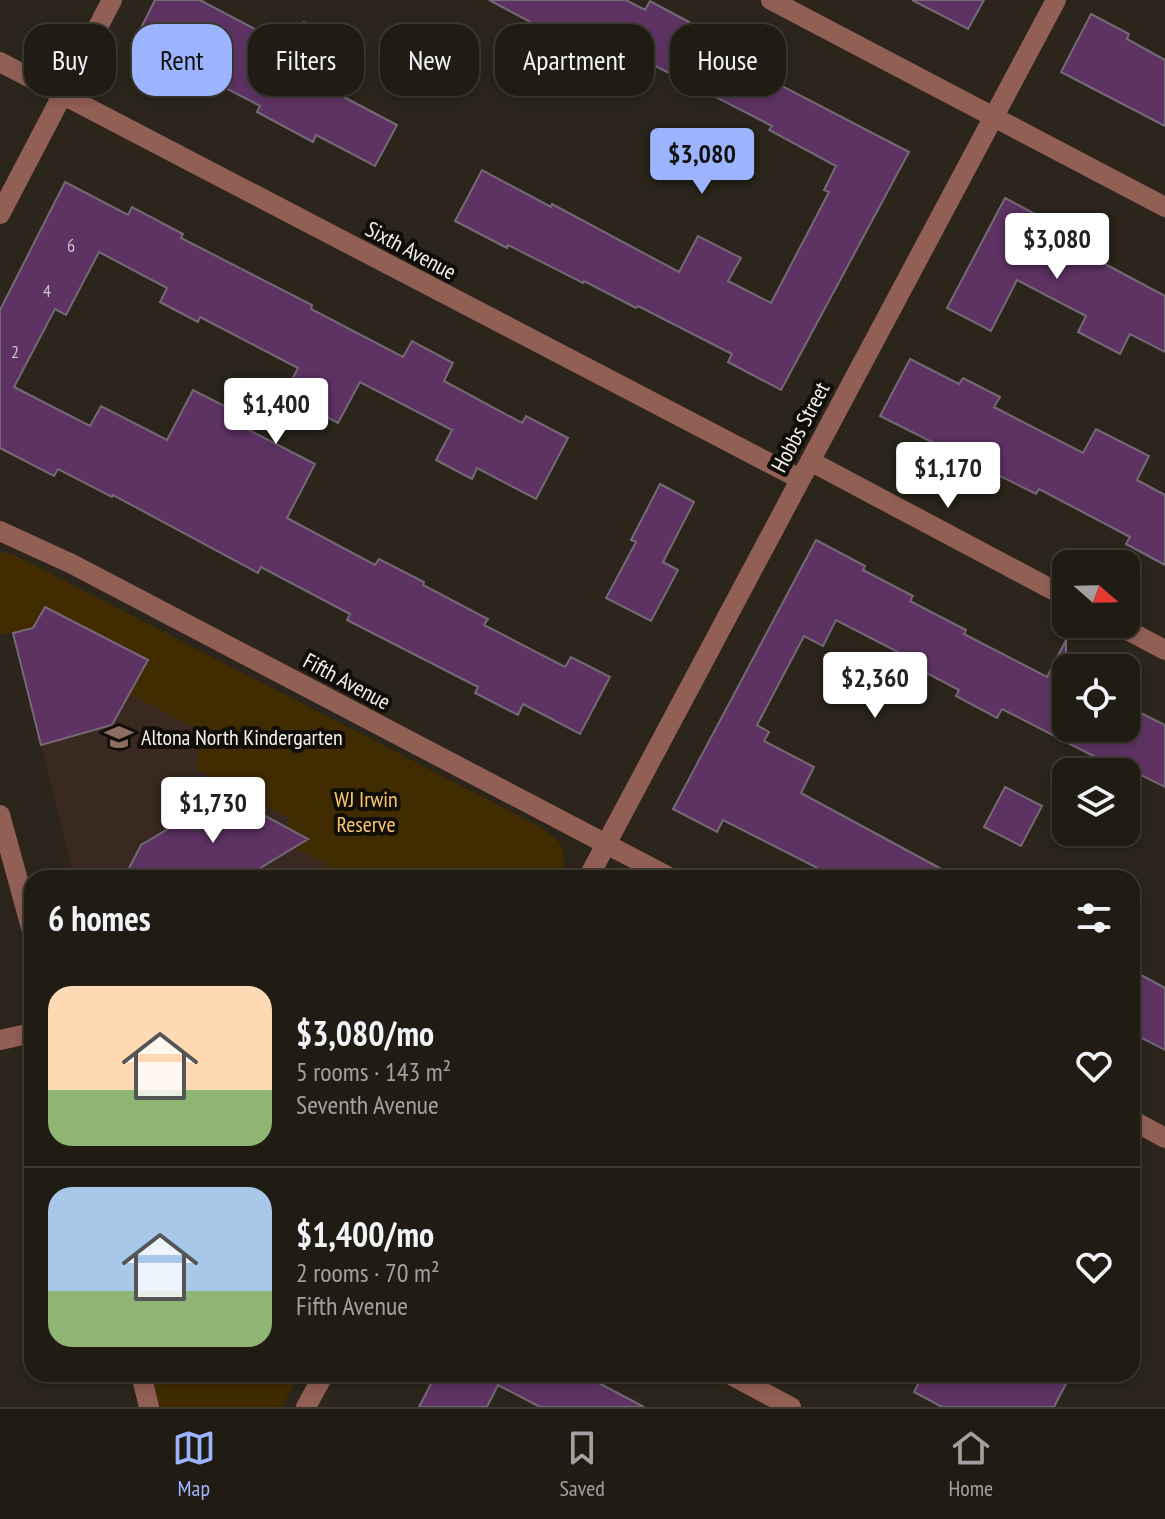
<!DOCTYPE html>
<html lang="en">
<head>
<meta charset="utf-8">
<style>
  body { margin:0; font-family:"PT Sans Narrow",sans-serif; background:#28251d; color:#f1f3f6; height:100vh; display:flex; flex-direction:column; font-size:30px; white-space:nowrap }
  * { box-sizing:border-box; margin:0 }
  p { font-size:26px; color:#a2a1a0 }
  .icon { flex:none; width:44px; height:44px; fill:none; stroke:currentColor; stroke-width:2; stroke-linecap:round; stroke-linejoin:round }
  .map { position:relative; flex:1; overflow:hidden }
  .side { position:absolute; left:24px; top:870px; width:1116px; height:512px; display:flex; flex-direction:column; background:#201c14; border-radius:24px; box-shadow:0 4px 12px #0003,0 0 0 2px #3d3a34 }
  .side>* { flex:none }
  .top-card { position:absolute; left:24px; top:24px; width:1118px; height:72px; display:flex; gap:16px }
  .needle { width:52px; rotate:110deg }
  .buttons { position:absolute; left:1052px; top:550px; display:grid; gap:16px }
  .buttons a { display:grid; place-items:center; width:88px; height:88px; border-radius:16px; background:#201c14; box-shadow:0 4px 12px #0003,0 0 0 2px #3d3a34; font-size:40px }
  .price { position:absolute; translate:-50% -68px; padding:0 18px; border-radius:8px; background:#fff; color:#222; font-size:26px; line-height:52px; filter:drop-shadow(0 2px 4px #0008) }
  .price::after { content:''; position:absolute; left:50%; top:48px; width:24px; height:18px; margin-left:-12px; background:inherit; clip-path:polygon(0 0,100% 0,50% 100%) }
  .price.selected { background:#9cb4fd; color:#111 }
  ul { padding:0; list-style:none }
  li { display:flex; align-items:center; gap:24px; height:200px; padding:0 24px }
  li+li { border-top:2px solid #3d3a34 }
  li span { display:grid; place-items:center; flex:none; width:224px; height:160px; border-radius:24px; color:#555 }
  li>.icon { margin-inline-start:auto }
  span .icon { width:96px; height:96px; fill:#fffc; stroke-width:1 }
  li b { font-size:34px }
  h2 { display:flex; justify-content:space-between; align-items:center; height:96px; padding:0 24px; font-size:34px }
  .tag { padding:0 28px; border-radius:24px; background:#201c14; box-shadow:0 4px 12px #0003,0 0 0 2px #3d3a34; font-size:28px; line-height:72px }
  .tag.selected { background:#9cb4fd; color:#111 }
  .tabs { display:flex; justify-content:space-around; align-items:center; height:112px; border-top:2px solid #3d3a34; background:#201c14; font-size:22px; color:#a2a1a0 }
  .tabs a { display:grid; justify-items:center; gap:4px }
  .tabs .selected { color:#9cb4fd }
  .map>svg:first-child { display:block }
  .education { fill:#3a2920 }
  .green { fill:#412c01 }
  .building { fill:#5e3364; stroke:#746a75; stroke-width:2 }
  .lines { fill:none; stroke-linecap:round; stroke-linejoin:round }
  .minor { stroke:#925f55; stroke-width:20 }
  .labels { text-anchor:middle; stroke-width:8; stroke-linejoin:round; paint-order:stroke }
  .number-label { font-size:18px; fill:#d0c2c9 }
  .street-label { font-size:22px; fill:#f6f2eb; stroke:#110e0a }
  .poi-label { font-size:22px; fill:#f6f2eb; stroke:#110e0a; text-anchor:start }
  .park-label { font-size:22px; fill:#fcc66a; stroke:#110e0a }
</style>
</head>
<body>
<div class="map">
<svg width="1165" height="1407" viewBox="0 0 1165 1407">
  <rect width="100%" height="100%" fill="#2b251b"/>
  <path class="education" d="M45,607l103,53 -18,34 69,36 92,88 35,46 -7,14h-245l-61,-245 20,-5z"/>
  <path class="green" d="M3,552l11,3 30,15 493,255c24,16 33,23 23,53h-241l7,-14 -32,-16 -8,-20 4,-10 -93,-48 2,-40 -69,-36 18,-34 -103,-53 -12,21 -33,7v-82z
    M145,1374h154l-17,33h-130z"/>
  <path class="building" d="M155,0h45l91,48 13,-26 56,29 -22,43 59,31 -22,41 -59,-31 -3,7 -56,-30 3,-6 -69,-36 4,-7 -57,-29z
    M489,0h137l19,10 5,-9 39,21 -2,4 74,39 -4,8 152,79 -128,238 -53,-28 4,-8 -94,-48 -2,2 -52,-27 -1,2 -75,-38 -1,3 -52,-27 27,-51 69,37 1,-3 127,68 19,-36 43,22 -13,23 43,22 58,-111 -5,-2 12,-24 -67,-36 3,-4 -165,-85 -9,17z
    M912,0h72l-16,29z
    M1091,14l38,20 -2,5 38,21v66l-104,-54z
    M65,182l63,33 4,-8 51,27 -2,4 131,67 -1,4 92,48 9,-16 41,22 -9,18 78,42 4,-7 42,22 -32,61 -59,-31 -5,11 -36,-19 16,-30 -92,-48 -22,41 -54,-28 14,-27 -98,-51 -2,5 -38,-20 7,-14 -68,-36 -33,63 -11,-6 -41,78 76,39 11,-20 66,34 26,-50 53,27 -5,9 74,38 -28,54 88,47 4,-6 45,23 -1,3 65,34 -4,6 81,42 6,-10 39,20 -30,57 -57,-30 -5,11 -43,-22 3,-6 -131,-67 3,-6 -89,-47 -3,6 -145,-78 -1,2 -54,-28 -4,7 -54,-28v-138z
    M1005,198l91,48 -6,10 75,40v56l-35,-18 -10,20 -42,-22 8,-16 -69,-36 -26,51 -44,-23z
    M910,359l49,25 4,-6 37,19 -6,10 89,46 13,-24 53,27 -12,24 28,15v70l-39,-21 4,-7 -91,-48 -3,5 -156,-78z
    M660,484l34,18 -31,60 15,8 -27,51 -45,-23 30,-56 -5,-2z
    M816,540l49,26 -2,4 50,26 -3,5 56,29 -2,4 83,43 19,-37v88h60v-11l5,-9 34,17v62l-30,-15h-38l6,-11 -101,-52 -5,9 -41,-22 3,-6 -63,-33 2,-5 -62,-32 -13,26 -19,-10 -47,89 12,7 -5,9 50,26 -13,26 157,85h-121l-114,-58 -6,12 -44,-23z
    M45,607l103,53 -36,65 -71,20 -28,-112 20,-5z
    M1005,787l37,19 -21,40 -37,-19z
    M191,793l50,26 21,-5 46,25 -64,39h-120l17,-33 32,-19z
    M1132,970l33,18v62l-33,-17z
    M436,1374h146l62,33h-104l-42,-22 -11,22h-68z
    M923,1374h148l-17,33h-112l-28,-15z"/>
  <g class="lines">
    <path class="minor" d="M771,0l394,207
      M0,62l800,417
      M0,214l112,-214
      M810,461l256,136
      M0,531l72,33 599,314
      M1116,624l49,26
      M0,815l32,116
      M588,878l468,-878
      M0,1040l32,-7
      M1132,1120l33,18
      M141,1374l8,33
      M729,1374l62,33
      M306,1407l18,-33"/>
  </g>
  <defs>
    <symbol id="school-bare" viewBox="-9 -9 18 18"><path d="M0-5L7-2L0 1L-7-2ZM-4 1L0 2.5L4 1V4Q0 6-4 4Z" fill="#8d6e63" stroke="#110e0a" stroke-width="2.5" paint-order="stroke"/></symbol>
  </defs>
  <g fill-rule="evenodd">
    <use href="#school-bare" x="99" y="717" width="40" height="40"/>
  </g>
  <g class="labels">
    <g class="number-label">
      <text x="71" y="252">6</text>
      <text x="47" y="297">4</text>
      <text x="15" y="358">2</text>
    </g>
    <g class="street-label">
      <text transform="translate(411 250) rotate(28)" y="8">Sixth Avenue</text>
      <text transform="translate(800 427) rotate(-62)" y="8">Hobbs Street</text>
      <text transform="translate(347 681) rotate(28)" y="8">Fifth Avenue</text>
    </g>
    <g class="poi-label">
      <text x="141" y="745">Altona North Kindergarten</text>
    </g>
    <g class="park-label">
      <text x="366" y="807">WJ Irwin<tspan x="366" dy="25">Reserve</tspan></text>
    </g>
  </g>
</svg>
<div class="buttons">
<a><svg class="needle" viewBox="-14 -14 28 28"><path d="M0-13l5 13h-10z" fill="#e53935"/><path d="M0 13l5-13h-10z" fill="#a2a1a0"/></svg></a>
<a><svg class="icon" aria-label="locate" viewBox="0 0 24 24"><circle cx="12" cy="12" r="6"/><path d="M12 2v4M12 18v4M2 12h4M18 12h4"/></svg></a>
<a><svg class="icon" aria-label="layers" viewBox="0 0 24 24"><path d="M12 4l9 5-9 5-9-5zM3 14l9 5 9-5"/></svg></a>
</div>
<b class="price selected" style="left:702px;top:196px">$3,080</b>
<b class="price" style="left:1057px;top:281px">$3,080</b>
<b class="price" style="left:276px;top:446px">$1,400</b>
<b class="price" style="left:948px;top:510px">$1,170</b>
<b class="price" style="left:875px;top:720px">$2,360</b>
<b class="price" style="left:213px;top:845px">$1,730</b>
<div class="top-card">
<a class="tag">Buy</a>
<a class="tag selected">Rent</a>
<a class="tag">Filters</a>
<a class="tag">New</a>
<a class="tag">Apartment</a>
<a class="tag">House</a>
</div>
<section class="side">
<h2>6 homes<svg class="icon" aria-label="filters" viewBox="0 0 24 24"><path d="M4 7h16M4 17h16"/><circle cx="9" cy="7" r="2"/><circle cx="15" cy="17" r="2"/></svg></h2>
<ul>
<li><span style="background:linear-gradient(#ffd9b3 65%,#8fb573 0)"><svg class="icon" aria-label="home" viewBox="0 0 24 24"><path d="M3 11l9-7 9 7M6 9v11h12V9"/></svg></span><div><b>$3,080/mo</b><p>5 rooms · 143 m²</p><p>Seventh Avenue</p></div><svg class="icon" aria-label="heart" viewBox="0 0 24 24"><path d="M12 20l-8-8c-3-5 5-10 8-4 3-6 11-1 8 4z"/></svg></li>
<li><span style="background:linear-gradient(#a9c7e8 65%,#8fb573 0)"><svg class="icon" aria-label="home" viewBox="0 0 24 24"><path d="M3 11l9-7 9 7M6 9v11h12V9"/></svg></span><div><b>$1,400/mo</b><p>2 rooms · 70 m²</p><p>Fifth Avenue</p></div><svg class="icon" aria-label="heart" viewBox="0 0 24 24"><path d="M12 20l-8-8c-3-5 5-10 8-4 3-6 11-1 8 4z"/></svg></li>
</ul>
</section>
</div>
<nav class="tabs">
<a class="selected"><svg class="icon" aria-label="map" viewBox="0 0 24 24"><path d="M3 6l6-2 6 2 6-2v14l-6 2-6-2-6 2zM9 4v14M15 6v14"/></svg>Map</a>
<a><svg class="icon" aria-label="saved" viewBox="0 0 24 24"><path d="M7 4h10v16l-5-4-5 4z"/></svg>Saved</a>
<a><svg class="icon" aria-label="home" viewBox="0 0 24 24"><path d="M3 11l9-7 9 7M6 9v11h12V9"/></svg>Home</a>
</nav>
</body>
</html>
